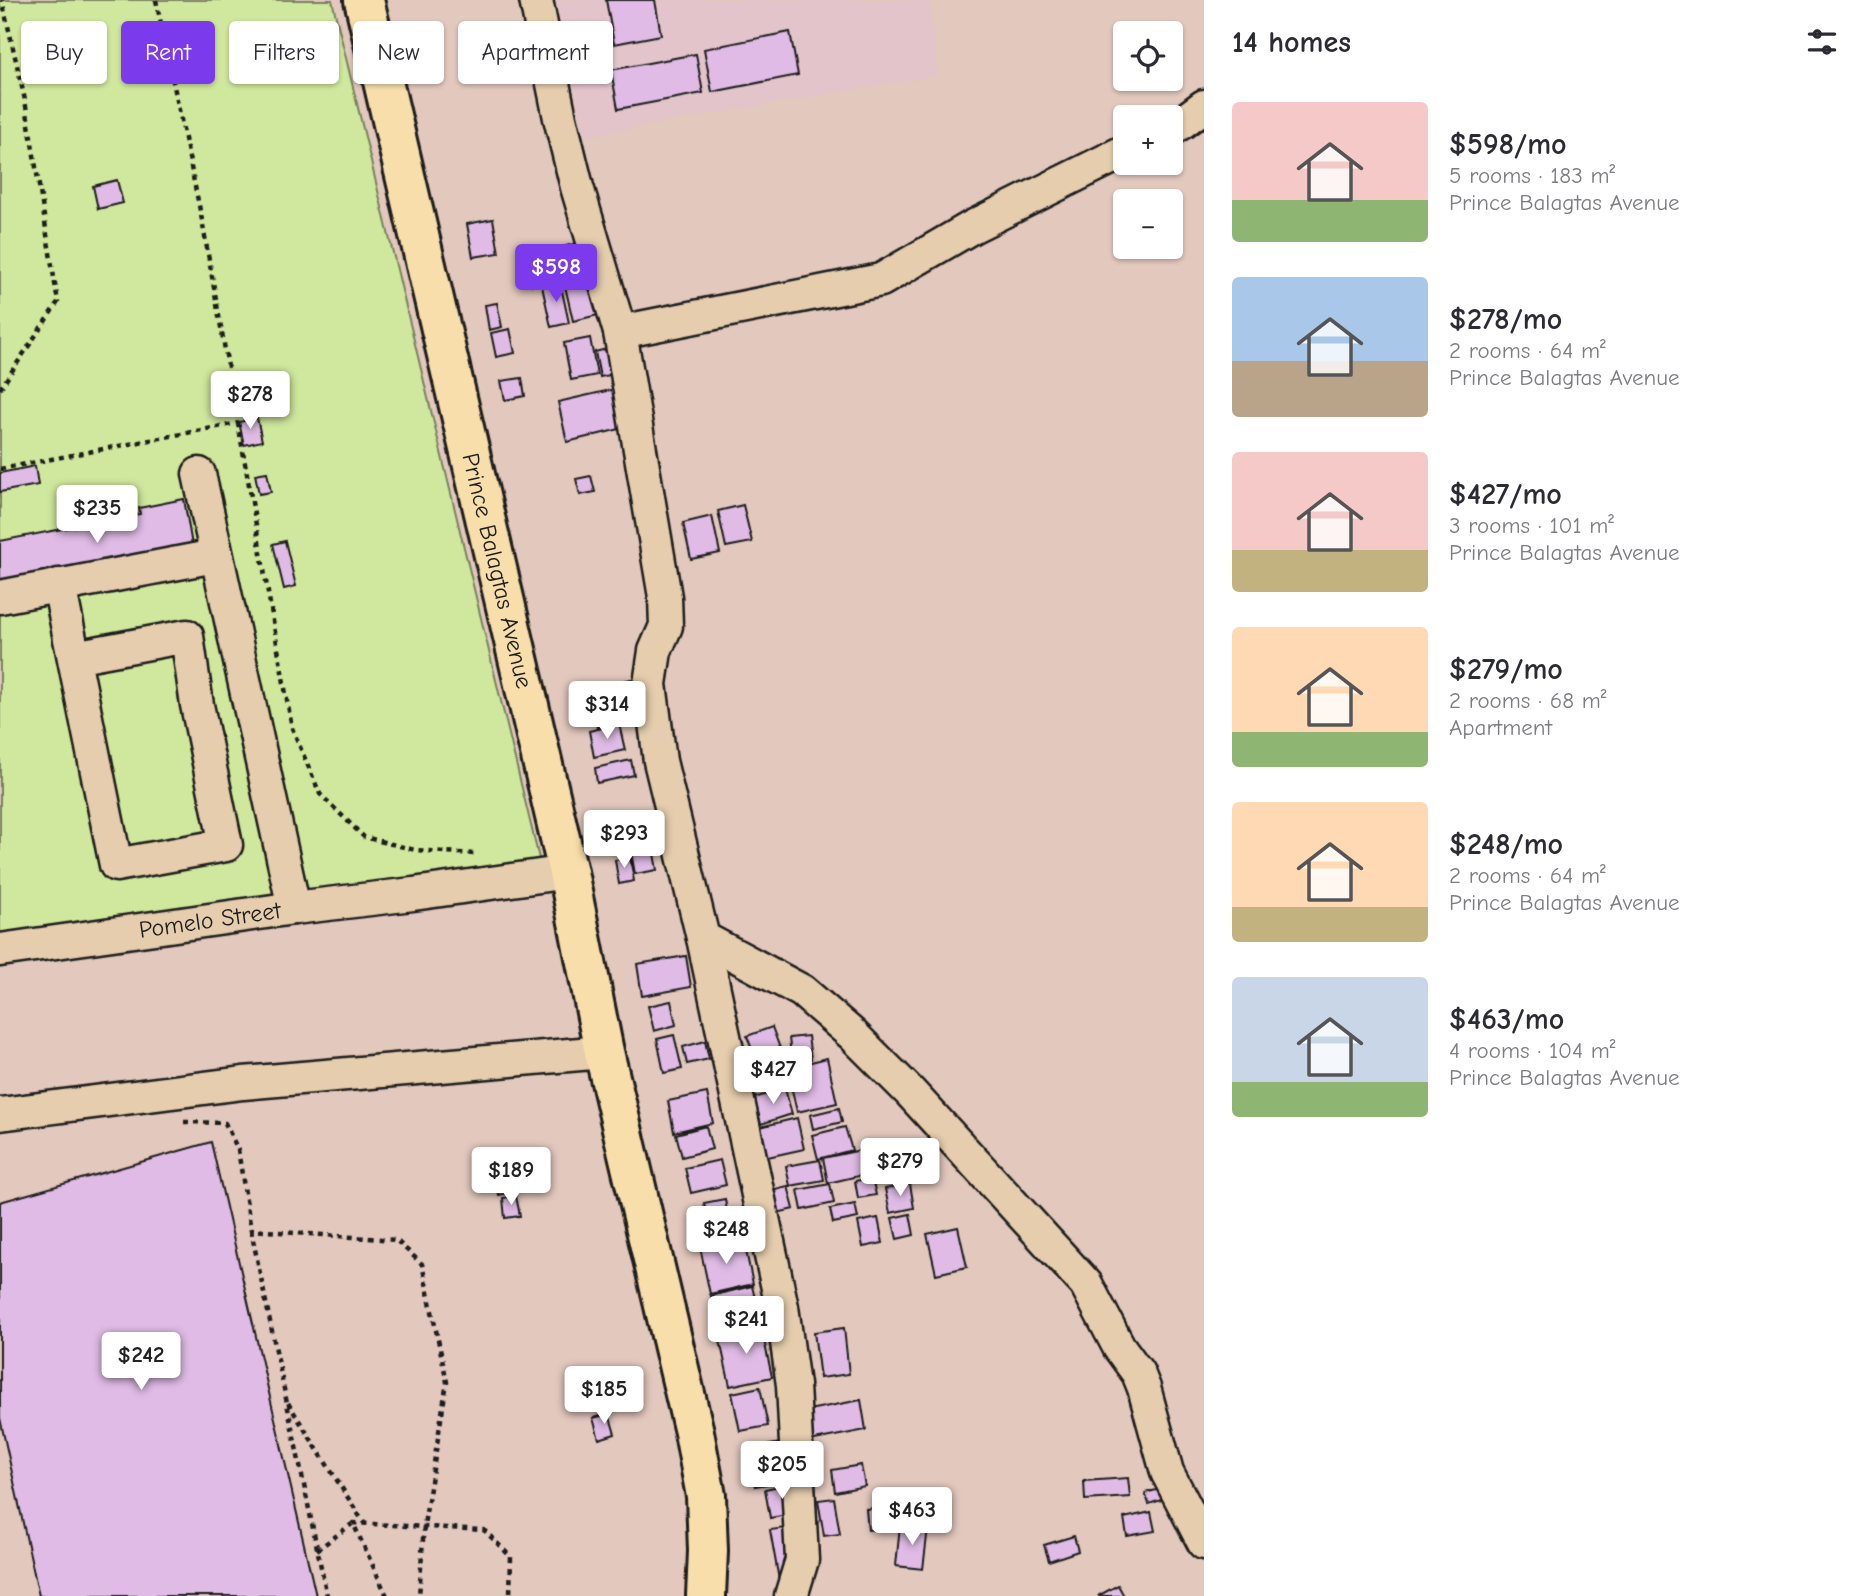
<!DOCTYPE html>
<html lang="en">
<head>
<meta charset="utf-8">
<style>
  body { margin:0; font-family:"Comic Neue",sans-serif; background:#f2f2f3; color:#2b2b33; height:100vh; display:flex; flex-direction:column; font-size:26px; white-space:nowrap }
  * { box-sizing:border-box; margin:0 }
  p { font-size:23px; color:#7c7c81 }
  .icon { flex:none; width:38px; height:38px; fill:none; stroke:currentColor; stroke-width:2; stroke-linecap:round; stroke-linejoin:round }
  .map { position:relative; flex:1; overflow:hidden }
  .sheet { display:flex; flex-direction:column; background:#fff; width:665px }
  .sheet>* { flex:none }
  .guide { position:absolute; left:21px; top:21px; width:665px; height:63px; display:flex; gap:14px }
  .fabs { position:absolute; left:1113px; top:21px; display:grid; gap:14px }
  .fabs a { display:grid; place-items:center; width:70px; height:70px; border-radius:7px; background:#fff; box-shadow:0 2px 5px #0004; font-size:35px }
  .price { position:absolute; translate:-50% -60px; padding:0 16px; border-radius:7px; background:#fff; color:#222; font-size:23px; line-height:46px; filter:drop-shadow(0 2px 4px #0008) }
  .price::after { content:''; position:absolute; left:50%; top:42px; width:21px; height:16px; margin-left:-10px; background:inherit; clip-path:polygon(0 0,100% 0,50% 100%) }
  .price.on { background:#7c3aed; color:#fff }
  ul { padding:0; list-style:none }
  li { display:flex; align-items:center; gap:21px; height:175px; padding:0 28px }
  li span { display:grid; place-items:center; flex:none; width:196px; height:140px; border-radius:7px; color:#555 }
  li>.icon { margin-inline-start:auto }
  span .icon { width:84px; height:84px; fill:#fffc; stroke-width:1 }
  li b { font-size:30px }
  h2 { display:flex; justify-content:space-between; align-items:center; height:84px; padding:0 28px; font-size:30px }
  .pill { padding:0 24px; border-radius:7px; background:#fff; box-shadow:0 2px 5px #0004; font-size:24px; line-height:63px }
  .pill.on { background:#7c3aed; color:#fff }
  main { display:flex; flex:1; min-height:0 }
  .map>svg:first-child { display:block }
  .built { fill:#e2c4ca }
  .green { fill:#d0e89d; stroke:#76825c; stroke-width:2 }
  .building { fill:#dfbbe5; stroke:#1c1c1c; stroke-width:2 }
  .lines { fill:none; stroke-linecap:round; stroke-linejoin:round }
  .minor-casing { stroke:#1c1c1c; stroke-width:37 }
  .major-casing { stroke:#1c1c1c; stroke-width:44 }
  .path { stroke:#1c1c1c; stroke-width:4.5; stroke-dasharray:5 5; stroke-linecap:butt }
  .minor { stroke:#e5cdad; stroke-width:32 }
  .major { stroke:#f8deab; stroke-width:38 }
  .labels { text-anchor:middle; stroke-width:6; stroke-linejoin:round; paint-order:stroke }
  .street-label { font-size:24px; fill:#1c1c1c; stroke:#e5cdad }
</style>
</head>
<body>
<main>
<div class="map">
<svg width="1204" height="1596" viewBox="0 0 1204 1596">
  <rect width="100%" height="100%" fill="#e3c8be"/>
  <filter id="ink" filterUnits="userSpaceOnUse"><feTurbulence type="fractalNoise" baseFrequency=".0143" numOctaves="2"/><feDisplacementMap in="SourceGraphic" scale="14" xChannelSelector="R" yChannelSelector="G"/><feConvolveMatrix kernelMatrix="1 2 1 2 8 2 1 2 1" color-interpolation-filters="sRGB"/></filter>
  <g filter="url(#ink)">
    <path class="built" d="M555,0h375l7,75 -353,61z"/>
    <path class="green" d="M0,0h332l209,867 -541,68z"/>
    <path class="building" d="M606,0h49l6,35 -47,9z
      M790,32l8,43 -86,17 -8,-43z
      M696,54l7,39 -85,16 -7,-39z
      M117,180l6,23 -25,6 -5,-23z
      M493,219l6,34 -26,4 -6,-33z
      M581,242l8,29 -57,14 -7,-28z
      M591,280l7,35 -25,6 -8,-35z
      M560,282l9,41 -18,4 -9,-41z
      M497,303l5,24 -13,3 -4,-25z
      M510,329l5,24 -19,4 -5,-24z
      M590,338l7,37 -26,5 -7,-37z
      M614,347l5,26 -19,4 -5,-25z
      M522,378l3,18 -20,4 -4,-19z
      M615,389l9,39 -57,14 -9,-40z
      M257,418l5,23 -18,4 -5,-23z
      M35,466l3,19 -38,7v-19z
      M267,472l4,20 -12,2 -4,-20z
      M591,476l4,16 -15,3 -4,-16z
      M184,499l9,52 -193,37v-47l140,-27 -1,-6z
      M743,505l9,37 -26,5 -8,-36z
      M712,516l8,37 -29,6 -8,-36z
      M285,541l11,45 -12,3 -11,-45z
      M631,679l9,37 -43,11 -10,-37z
      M619,724l6,26 -31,7 -5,-26z
      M631,760l3,15 -37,8 -2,-15z
      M651,832l3,13 -25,6 -3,-13z
      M653,848l4,22 -22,4 -4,-22z
      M630,857l4,24 -15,3 -4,-24z
      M686,956l5,31 -49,9 -5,-32z
      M671,1001l5,24 -22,6 -6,-25z
      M772,1027l9,24 -25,9 -9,-24z
      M674,1035l8,34 -18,4 -7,-34z
      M808,1036l3,23 -19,3 -3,-24z
      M705,1041l4,18 -22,5 -4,-17z
      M776,1058l9,25 -14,6 -10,-25z
      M827,1058l10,45 -40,9 -10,-44z
      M785,1089l7,25 -31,10 -7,-26z
      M707,1093l6,30 -39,9 -6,-31z
      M839,1108l3,14 -29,7 -3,-14z
      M797,1118l7,31 -41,9 -7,-30z
      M706,1126l6,23 -30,8 -6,-23z
      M845,1127l7,23 -34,9 -6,-24z
      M211,1142l105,454h-277l-39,-178v-216z
      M866,1149l5,24 -43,10 -5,-25z
      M524,1153l7,35 -32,7 -7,-35z
      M720,1160l6,25 -35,8 -6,-25z
      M820,1160l4,20 -34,6 -4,-20z
      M872,1178l4,17 -18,3 -3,-17z
      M830,1184l4,19 -32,7 -4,-20z
      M910,1184l4,24 -24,5 -5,-24z
      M788,1186l6,23 -26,6 -5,-23z
      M516,1196l4,20 -15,2 -2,-20z
      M725,1199l4,25 -20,4 -5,-25z
      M855,1204l3,14 -25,5 -3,-14z
      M910,1214l4,21 -17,4 -5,-21z
      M878,1218l5,25 -20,4 -5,-25z
      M958,1227l9,40 -31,7 -9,-40z
      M743,1237l10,47 -43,10 -10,-47z
      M752,1286l8,33 -41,11 -8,-34z
      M761,1326l11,51 -42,9 -11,-50z
      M844,1328l5,46 -29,4 -6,-46z
      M760,1387l8,39 -28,5 -8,-38z
      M861,1400l5,30 -57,11 -6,-30z
      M609,1414l6,20 -16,5 -6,-21z
      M786,1442l7,38 -38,6 -7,-37z
      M861,1465l4,21 -30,6 -3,-22z
      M1128,1478l2,19 -45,3 -1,-19z
      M793,1483l5,30 -28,5 -5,-29z
      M1164,1488l3,10 -18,6 -4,-11z
      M834,1498l6,36 -16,2 -6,-36z
      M891,1506l3,22 -26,2 -2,-21z
      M1151,1512l4,19 -28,5 -3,-18z
      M900,1525l28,3 -5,41 -27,-3z
      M785,1528l8,49 -14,3 -9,-50z
      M1074,1536l4,15 -29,10 -5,-16z
      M1118,1585l6,11h-26z"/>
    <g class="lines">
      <defs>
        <g id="minor">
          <path d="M536,0l24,118 17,69 43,145 45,265 1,29 -11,25 -5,33 10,77 43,177 99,53 51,44 57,57 176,192 33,63 19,26 6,15 23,84 37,71"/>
          <path d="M1171,129l10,-6 23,-17"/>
          <path d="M620,332l261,-52 91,-53 153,-76"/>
          <path d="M199,474l95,434"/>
          <path d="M59,585l57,280 110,-20 -29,-140 -10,-69 -113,21"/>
          <path d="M0,597l215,-41"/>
          <path d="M703,938l79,369 11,78 9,175 -11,36"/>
          <path id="s1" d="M0,950l294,-42 119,-14 155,-22"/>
          <path d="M0,1114l243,-31 361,-31"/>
        </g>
        <g id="major">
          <path id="s2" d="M364,0l204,872 36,180 90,380 12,64 2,55 -2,45"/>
        </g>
      </defs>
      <use href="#minor" class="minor-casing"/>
      <use href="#major" class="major-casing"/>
      <path class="path" d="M156,0l46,220 90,508 28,66 44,43 51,13 59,4
        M0,389l58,-87 -33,-202 -23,-100
        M0,469l238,-46
        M184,1122l41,1 13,27 13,80 145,10 26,24 25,118 -23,143 -5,71
        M251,1230l76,366
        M288,1403l76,120
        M317,1550l35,-26
        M387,1596l-34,-73 131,7 27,27 -1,39"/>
      <use href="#minor" class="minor"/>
      <use href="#major" class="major"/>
    </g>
  </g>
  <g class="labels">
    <g class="street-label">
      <text dy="8" stroke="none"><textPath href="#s2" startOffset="586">Prince Balagtas Avenue</textPath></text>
      <text dy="8" stroke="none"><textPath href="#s1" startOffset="212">Pomelo Street</textPath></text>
    </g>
  </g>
</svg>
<div class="fabs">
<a><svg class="icon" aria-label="locate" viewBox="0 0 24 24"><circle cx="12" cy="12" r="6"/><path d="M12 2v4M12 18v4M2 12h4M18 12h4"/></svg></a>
<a>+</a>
<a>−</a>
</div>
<b class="price on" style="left:556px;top:304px">$598</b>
<b class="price" style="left:250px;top:431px">$278</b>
<b class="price" style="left:97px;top:545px">$235</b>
<b class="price" style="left:607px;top:741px">$314</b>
<b class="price" style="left:624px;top:870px">$293</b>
<b class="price" style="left:773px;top:1106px">$427</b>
<b class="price" style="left:900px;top:1198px">$279</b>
<b class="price" style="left:511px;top:1207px">$189</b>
<b class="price" style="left:726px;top:1266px">$248</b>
<b class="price" style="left:746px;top:1356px">$241</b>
<b class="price" style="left:141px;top:1392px">$242</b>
<b class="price" style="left:604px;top:1426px">$185</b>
<b class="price" style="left:782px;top:1501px">$205</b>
<b class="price" style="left:912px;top:1547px">$463</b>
<div class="guide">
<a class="pill">Buy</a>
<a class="pill on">Rent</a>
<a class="pill">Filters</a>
<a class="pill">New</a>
<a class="pill">Apartment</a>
</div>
</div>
<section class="sheet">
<h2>14 homes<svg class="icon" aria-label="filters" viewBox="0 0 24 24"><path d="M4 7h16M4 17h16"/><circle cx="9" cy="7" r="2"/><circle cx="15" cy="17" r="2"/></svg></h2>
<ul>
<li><span style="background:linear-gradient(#f6c9c9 70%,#8fb573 0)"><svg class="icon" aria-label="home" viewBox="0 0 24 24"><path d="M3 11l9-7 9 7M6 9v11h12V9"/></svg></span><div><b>$598/mo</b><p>5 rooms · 183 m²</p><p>Prince Balagtas Avenue</p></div></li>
<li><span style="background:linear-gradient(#a9c7e8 60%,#b9a48a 0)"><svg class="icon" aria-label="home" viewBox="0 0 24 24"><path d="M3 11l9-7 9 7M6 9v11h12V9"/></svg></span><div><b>$278/mo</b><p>2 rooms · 64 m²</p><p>Prince Balagtas Avenue</p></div></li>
<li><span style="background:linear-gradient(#f6c9c9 70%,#c2b280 0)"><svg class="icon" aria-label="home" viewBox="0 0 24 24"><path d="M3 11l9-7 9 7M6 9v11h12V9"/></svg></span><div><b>$427/mo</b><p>3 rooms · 101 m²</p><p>Prince Balagtas Avenue</p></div></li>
<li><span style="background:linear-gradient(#ffd9b3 75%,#8fb573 0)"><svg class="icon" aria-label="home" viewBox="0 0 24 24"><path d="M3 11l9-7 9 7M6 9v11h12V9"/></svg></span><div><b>$279/mo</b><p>2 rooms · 68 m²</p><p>Apartment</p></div></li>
<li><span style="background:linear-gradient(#ffd9b3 75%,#c2b280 0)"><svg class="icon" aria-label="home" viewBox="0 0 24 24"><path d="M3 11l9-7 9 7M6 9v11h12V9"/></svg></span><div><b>$248/mo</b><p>2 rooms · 64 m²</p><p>Prince Balagtas Avenue</p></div></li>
<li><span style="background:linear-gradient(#c9d6e8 75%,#8fb573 0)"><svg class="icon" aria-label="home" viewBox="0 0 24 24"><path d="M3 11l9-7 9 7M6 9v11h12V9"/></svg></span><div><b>$463/mo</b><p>4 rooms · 104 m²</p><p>Prince Balagtas Avenue</p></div></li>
</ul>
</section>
</main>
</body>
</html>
